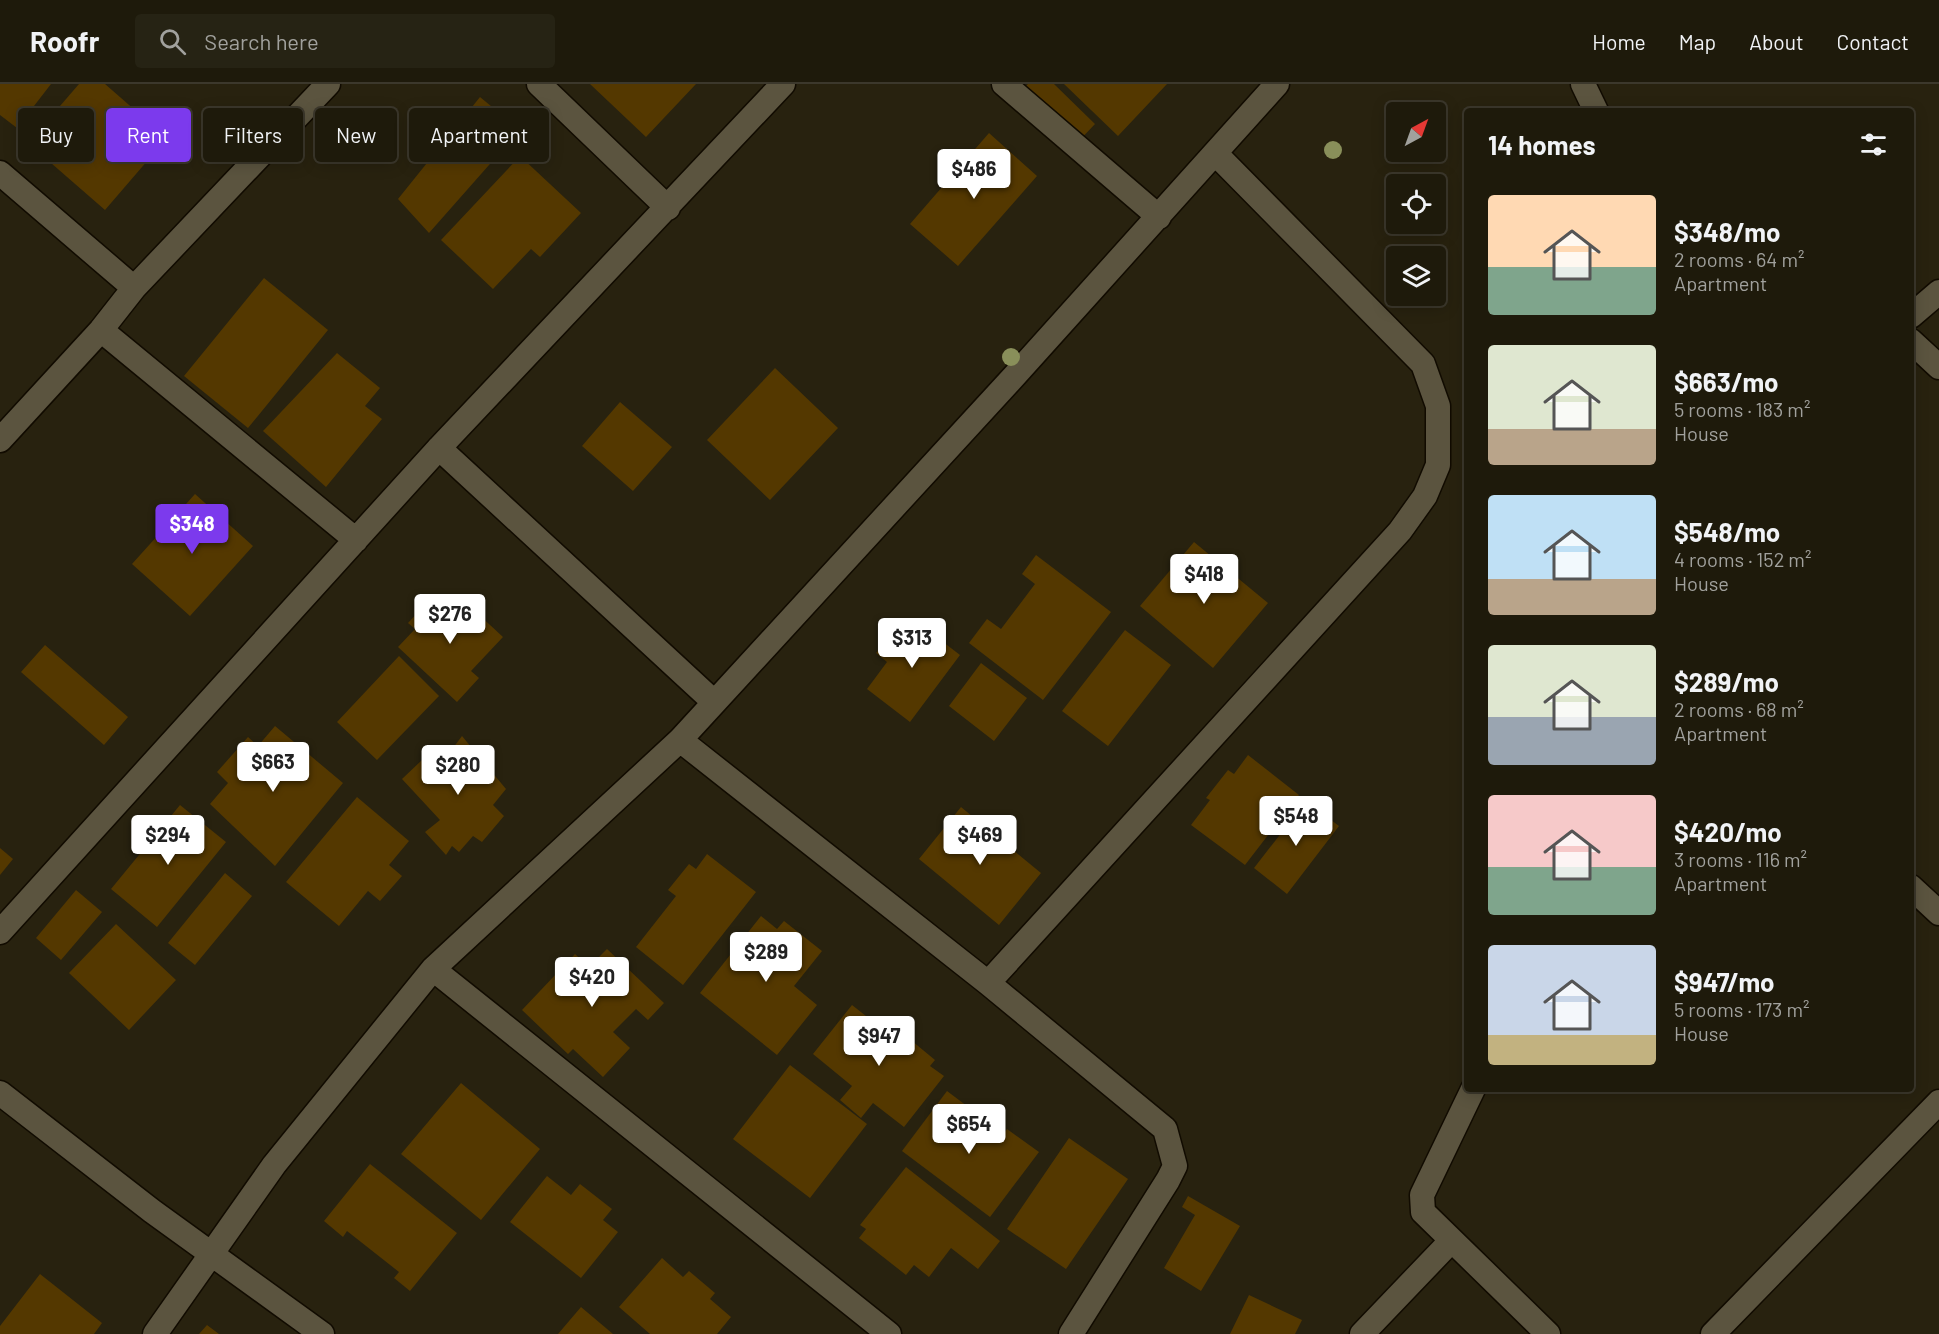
<!DOCTYPE html>
<html lang="en">
<head>
<meta charset="utf-8">
<style>
  body { margin:0; font-family:Barlow,sans-serif; background:#262314; color:#f1f3f6; height:100vh; display:flex; flex-direction:column; font-size:22px; white-space:nowrap }
  * { box-sizing:border-box; margin:0 }
  p { font-size:20px; color:#a1a19d }
  .icon { flex:none; width:33px; height:33px; fill:none; stroke:currentColor; stroke-width:2; stroke-linecap:round; stroke-linejoin:round }
  .map { position:relative; flex:1; overflow:hidden }
  .drawer { position:absolute; left:1464px; top:24px; width:450px; height:984px; display:flex; flex-direction:column; background:#1e1a0b; border-radius:6px; box-shadow:0 3px 15px #0003,0 0 0 2px #3c382c }
  .drawer>* { flex:none }
  .hud { position:absolute; left:18px; top:24px; width:570px; height:54px; display:flex; gap:12px }
  .needle { width:39px; rotate:41deg }
  .tools { position:absolute; left:1386px; top:18px; display:grid; gap:12px }
  .tools a { display:grid; place-items:center; width:60px; height:60px; border-radius:6px; background:#1e1a0b; box-shadow:0 3px 15px #0003,0 0 0 2px #3c382c; font-size:30px }
  .price { position:absolute; translate:-50% -51px; padding:0 14px; border-radius:6px; background:#fff; color:#222; font-size:20px; line-height:39px; filter:drop-shadow(0 2px 3px #0008) }
  .price::after { content:''; position:absolute; left:50%; top:36px; width:18px; height:14px; margin-left:-9px; background:inherit; clip-path:polygon(0 0,100% 0,50% 100%) }
  .price.active { background:#7c3aed; color:#fff }
  ul { padding:0; list-style:none }
  li { display:flex; align-items:center; gap:18px; height:150px; padding:0 24px }
  li span { display:grid; place-items:center; flex:none; width:168px; height:120px; border-radius:6px; color:#555 }
  li>.icon { margin-inline-start:auto }
  span .icon { width:72px; height:72px; fill:#fffc; stroke-width:1 }
  li b { font-size:26px }
  h2 { display:flex; justify-content:space-between; align-items:center; height:72px; padding:0 24px; font-size:26px }
  .pill { padding:0 21px; border-radius:6px; background:#1e1a0b; box-shadow:0 3px 15px #0003,0 0 0 2px #3c382c; font-size:21px; line-height:54px }
  .pill.active { background:#7c3aed; color:#fff }
  header { display:flex; align-items:center; gap:36px; box-sizing:border-box; height:84px; padding:0 30px; background:#1e1a0b; border-bottom:2px solid #3c382c }
  header strong { font-size:28px }
  nav { display:flex; gap:33px; margin-inline-start:auto; font-size:21px }
  .search { width:420px; height:54px; background:#262314; display:flex; align-items:center; gap:15px; box-sizing:border-box; padding:0 21px; border-radius:6px; color:#a1a19d; font-size:22px }
  .map>svg:first-child { display:block }
  .building { fill:#543800 }
  .lines { fill:none; stroke-linecap:round; stroke-linejoin:round }
  .street-casing { stroke:#110b00; stroke-width:27 }
  .street { stroke:#5b543f; stroke-width:24 }
  .tree { fill:#898f5a }
</style>
</head>
<body>
<header>
<strong>Roofr</strong>
<div class="search"><svg class="icon" aria-label="search" viewBox="0 0 24 24"><circle cx="10" cy="10" r="6"/><path d="M15 15l6 6"/></svg>Search here</div>
<nav><a>Home</a><a>Map</a><a>About</a><a>Contact</a></nav>
</header>
<div class="map">
<svg width="1939" height="1250" viewBox="0 0 1939 1250">
  <rect width="100%" height="100%" fill="#28220f"/>
  <path class="building" d="M0,0h51l-34,44 -17,-13z
    M79,0h26l62,54 -62,72 -77,-67z
    M590,0h106l-50,53z
    M1028,0h26l41,40 -18,19 -56,-52z
    M1064,0h103l-49,52z
    M480,13l40,33 -91,103 -31,-34z
    M989,49l48,43 -79,90 -48,-42z
    M520,72l61,57 -41,44 -9,-8 -38,40 -52,-49z
    M264,194l64,52 -80,98 -64,-52z
    M337,269l43,35 -15,18 17,13 -56,68 -63,-56z
    M775,284l63,60 -68,72 -63,-60z
    M620,318l52,45 -39,44 -51,-45z
    M195,410l58,52 -63,70 -58,-52z
    M1194,458l74,61 -55,65 -73,-62z
    M1036,471l75,57 -68,88 -74,-57 18,-24 14,10 34,-45 -13,-10z
    M433,512l17,16 12,-13 41,38 -32,34 8,7 -22,24 -59,-55 17,-18 -7,-6z
    M916,537l44,34 -50,67 -43,-33 20,-27 -11,-9 21,-26 8,7z
    M1125,546l46,35 -63,81 -46,-35z
    M45,561l83,72 -24,28 -83,-73z
    M399,572l40,40 -62,64 -40,-38z
    M981,579l46,35 -33,43 -45,-35z
    M275,642l68,57 -68,83 -65,-62 18,-21 -11,-11 31,-35 10,9z
    M462,652l44,53 -13,16 11,11 -22,26 -9,-6 -14,16 -7,-6 -6,9 -21,-23 15,-12 -38,-41 20,-19 9,8 10,-6 -6,-5 15,-5z
    M1248,671l51,40 -54,70 -54,-40 19,-25 -4,-2 22,-28 6,4z
    M357,713l52,44 -20,24 13,11 -22,25 -12,-10 -29,35 -53,-44z
    M1306,717l33,25 -52,68 -33,-26z
    M180,721l46,37 -69,85 -46,-38z
    M961,723l80,66 -42,52 -80,-66z
    M0,764l13,11 -13,16z
    M707,770l49,38 -73,93 -47,-38 40,-51 -8,-6 21,-26 7,5z
    M225,789l27,23 -57,69 -27,-22z
    M76,806l26,22 -41,48 -25,-22z
    M761,832l16,13 7,-8 38,30 -28,35 23,19 -40,50 -77,-62z
    M116,840l60,56 -47,50 -60,-57z
    M607,865l57,54 -16,17 -12,-11 -23,23 17,16 -27,29 -30,-28 -5,5 -46,-44 53,-56 14,13z
    M852,921l42,33 6,-7 35,29 -5,6 14,10 -40,51 -31,-24 -12,15 -21,-18 12,-14 -39,-32z
    M790,981l77,59 -57,74 -77,-59z
    M461,999l79,66 -59,71 -80,-66z
    M947,1007l24,18 -6,9 33,24 9,-13 32,23 -49,65 -88,-66z
    M1069,1054l59,41 -62,90 -59,-40z
    M370,1080l87,69 -47,58 -16,-13 5,-6 -52,-41 -4,6 -19,-16z
    M906,1083l94,74 -22,28 -27,-21 -22,29 -15,-12 -8,10 -47,-37 7,-9 -6,-4z
    M547,1092l24,19 9,-11 32,25 -9,11 15,12 -37,46 -71,-56z
    M1188,1112l52,30 -39,65 -37,-23 31,-53 -13,-8z
    M662,1174l21,19 6,-6 26,22 -5,6 21,18 -14,17h-67l-31,-27z
    M40,1190l62,49 -8,11h-94v-8z
    M1249,1211l53,25 -7,14h-65z
    M581,1223l32,27h-55z
    M207,1241l12,9h-20z"/>
  <g class="lines">
    <defs>
      <path id="street" d="M539,0l129,124
        M1004,0l155,133
        M1583,0l13,27
        M0,89l134,115
        M1911,232l28,-24
        M101,246l255,210
        M1911,257l28,26
        M0,356l101,-110 33,-42 194,-204
        M439,364l275,254
        M680,656l308,243 177,146 10,37 -7,14 -97,154
        M1911,803l28,26
        M0,848l439,-484 344,-364
        M433,885l456,365
        M988,899l412,-452 25,-35 13,-31v-59l-15,-42 -208,-211
        M1473,1005l-51,106 1,17 125,122
        M0,1009l152,118 170,123
        M155,1250l119,-169 159,-196 247,-229 338,-368 259,-288
        M1362,1250l89,-93
        M1713,1250l226,-232"/>
    </defs>
    <use href="#street" class="street-casing"/>
    <use href="#street" class="street"/>
  </g>
  <g class="tree">
    <circle cx="1333" cy="66" r="9"/>
    <circle cx="1011" cy="273" r="9"/>
  </g>
</svg>
<div class="tools">
<a><svg class="needle" viewBox="-14 -14 28 28"><path d="M0-13l5 13h-10z" fill="#e53935"/><path d="M0 13l5-13h-10z" fill="#a1a19d"/></svg></a>
<a><svg class="icon" aria-label="locate" viewBox="0 0 24 24"><circle cx="12" cy="12" r="6"/><path d="M12 2v4M12 18v4M2 12h4M18 12h4"/></svg></a>
<a><svg class="icon" aria-label="layers" viewBox="0 0 24 24"><path d="M12 4l9 5-9 5-9-5zM3 14l9 5 9-5"/></svg></a>
</div>
<b class="price" style="left:974px;top:116px">$486</b>
<b class="price active" style="left:192px;top:471px">$348</b>
<b class="price" style="left:1204px;top:521px">$418</b>
<b class="price" style="left:450px;top:561px">$276</b>
<b class="price" style="left:912px;top:585px">$313</b>
<b class="price" style="left:273px;top:709px">$663</b>
<b class="price" style="left:458px;top:712px">$280</b>
<b class="price" style="left:1296px;top:763px">$548</b>
<b class="price" style="left:168px;top:782px">$294</b>
<b class="price" style="left:980px;top:782px">$469</b>
<b class="price" style="left:766px;top:899px">$289</b>
<b class="price" style="left:592px;top:924px">$420</b>
<b class="price" style="left:879px;top:983px">$947</b>
<b class="price" style="left:969px;top:1071px">$654</b>
<div class="hud">
<a class="pill">Buy</a>
<a class="pill active">Rent</a>
<a class="pill">Filters</a>
<a class="pill">New</a>
<a class="pill">Apartment</a>
</div>
<section class="drawer">
<h2>14 homes<svg class="icon" aria-label="filters" viewBox="0 0 24 24"><path d="M4 7h16M4 17h16"/><circle cx="9" cy="7" r="2"/><circle cx="15" cy="17" r="2"/></svg></h2>
<ul>
<li><span style="background:linear-gradient(#ffd9b3 60%,#7fa58c 0)"><svg class="icon" aria-label="home" viewBox="0 0 24 24"><path d="M3 11l9-7 9 7M6 9v11h12V9"/></svg></span><div><b>$348/mo</b><p>2 rooms · 64 m²</p><p>Apartment</p></div></li>
<li><span style="background:linear-gradient(#dfe7d0 70%,#b9a48a 0)"><svg class="icon" aria-label="home" viewBox="0 0 24 24"><path d="M3 11l9-7 9 7M6 9v11h12V9"/></svg></span><div><b>$663/mo</b><p>5 rooms · 183 m²</p><p>House</p></div></li>
<li><span style="background:linear-gradient(#bfe0f5 70%,#b9a48a 0)"><svg class="icon" aria-label="home" viewBox="0 0 24 24"><path d="M3 11l9-7 9 7M6 9v11h12V9"/></svg></span><div><b>$548/mo</b><p>4 rooms · 152 m²</p><p>House</p></div></li>
<li><span style="background:linear-gradient(#dfe7d0 60%,#9aa5b1 0)"><svg class="icon" aria-label="home" viewBox="0 0 24 24"><path d="M3 11l9-7 9 7M6 9v11h12V9"/></svg></span><div><b>$289/mo</b><p>2 rooms · 68 m²</p><p>Apartment</p></div></li>
<li><span style="background:linear-gradient(#f6c9c9 60%,#7fa58c 0)"><svg class="icon" aria-label="home" viewBox="0 0 24 24"><path d="M3 11l9-7 9 7M6 9v11h12V9"/></svg></span><div><b>$420/mo</b><p>3 rooms · 116 m²</p><p>Apartment</p></div></li>
<li><span style="background:linear-gradient(#c9d6e8 75%,#c2b280 0)"><svg class="icon" aria-label="home" viewBox="0 0 24 24"><path d="M3 11l9-7 9 7M6 9v11h12V9"/></svg></span><div><b>$947/mo</b><p>5 rooms · 173 m²</p><p>House</p></div></li>
</ul>
</section>
</div>
</body>
</html>
